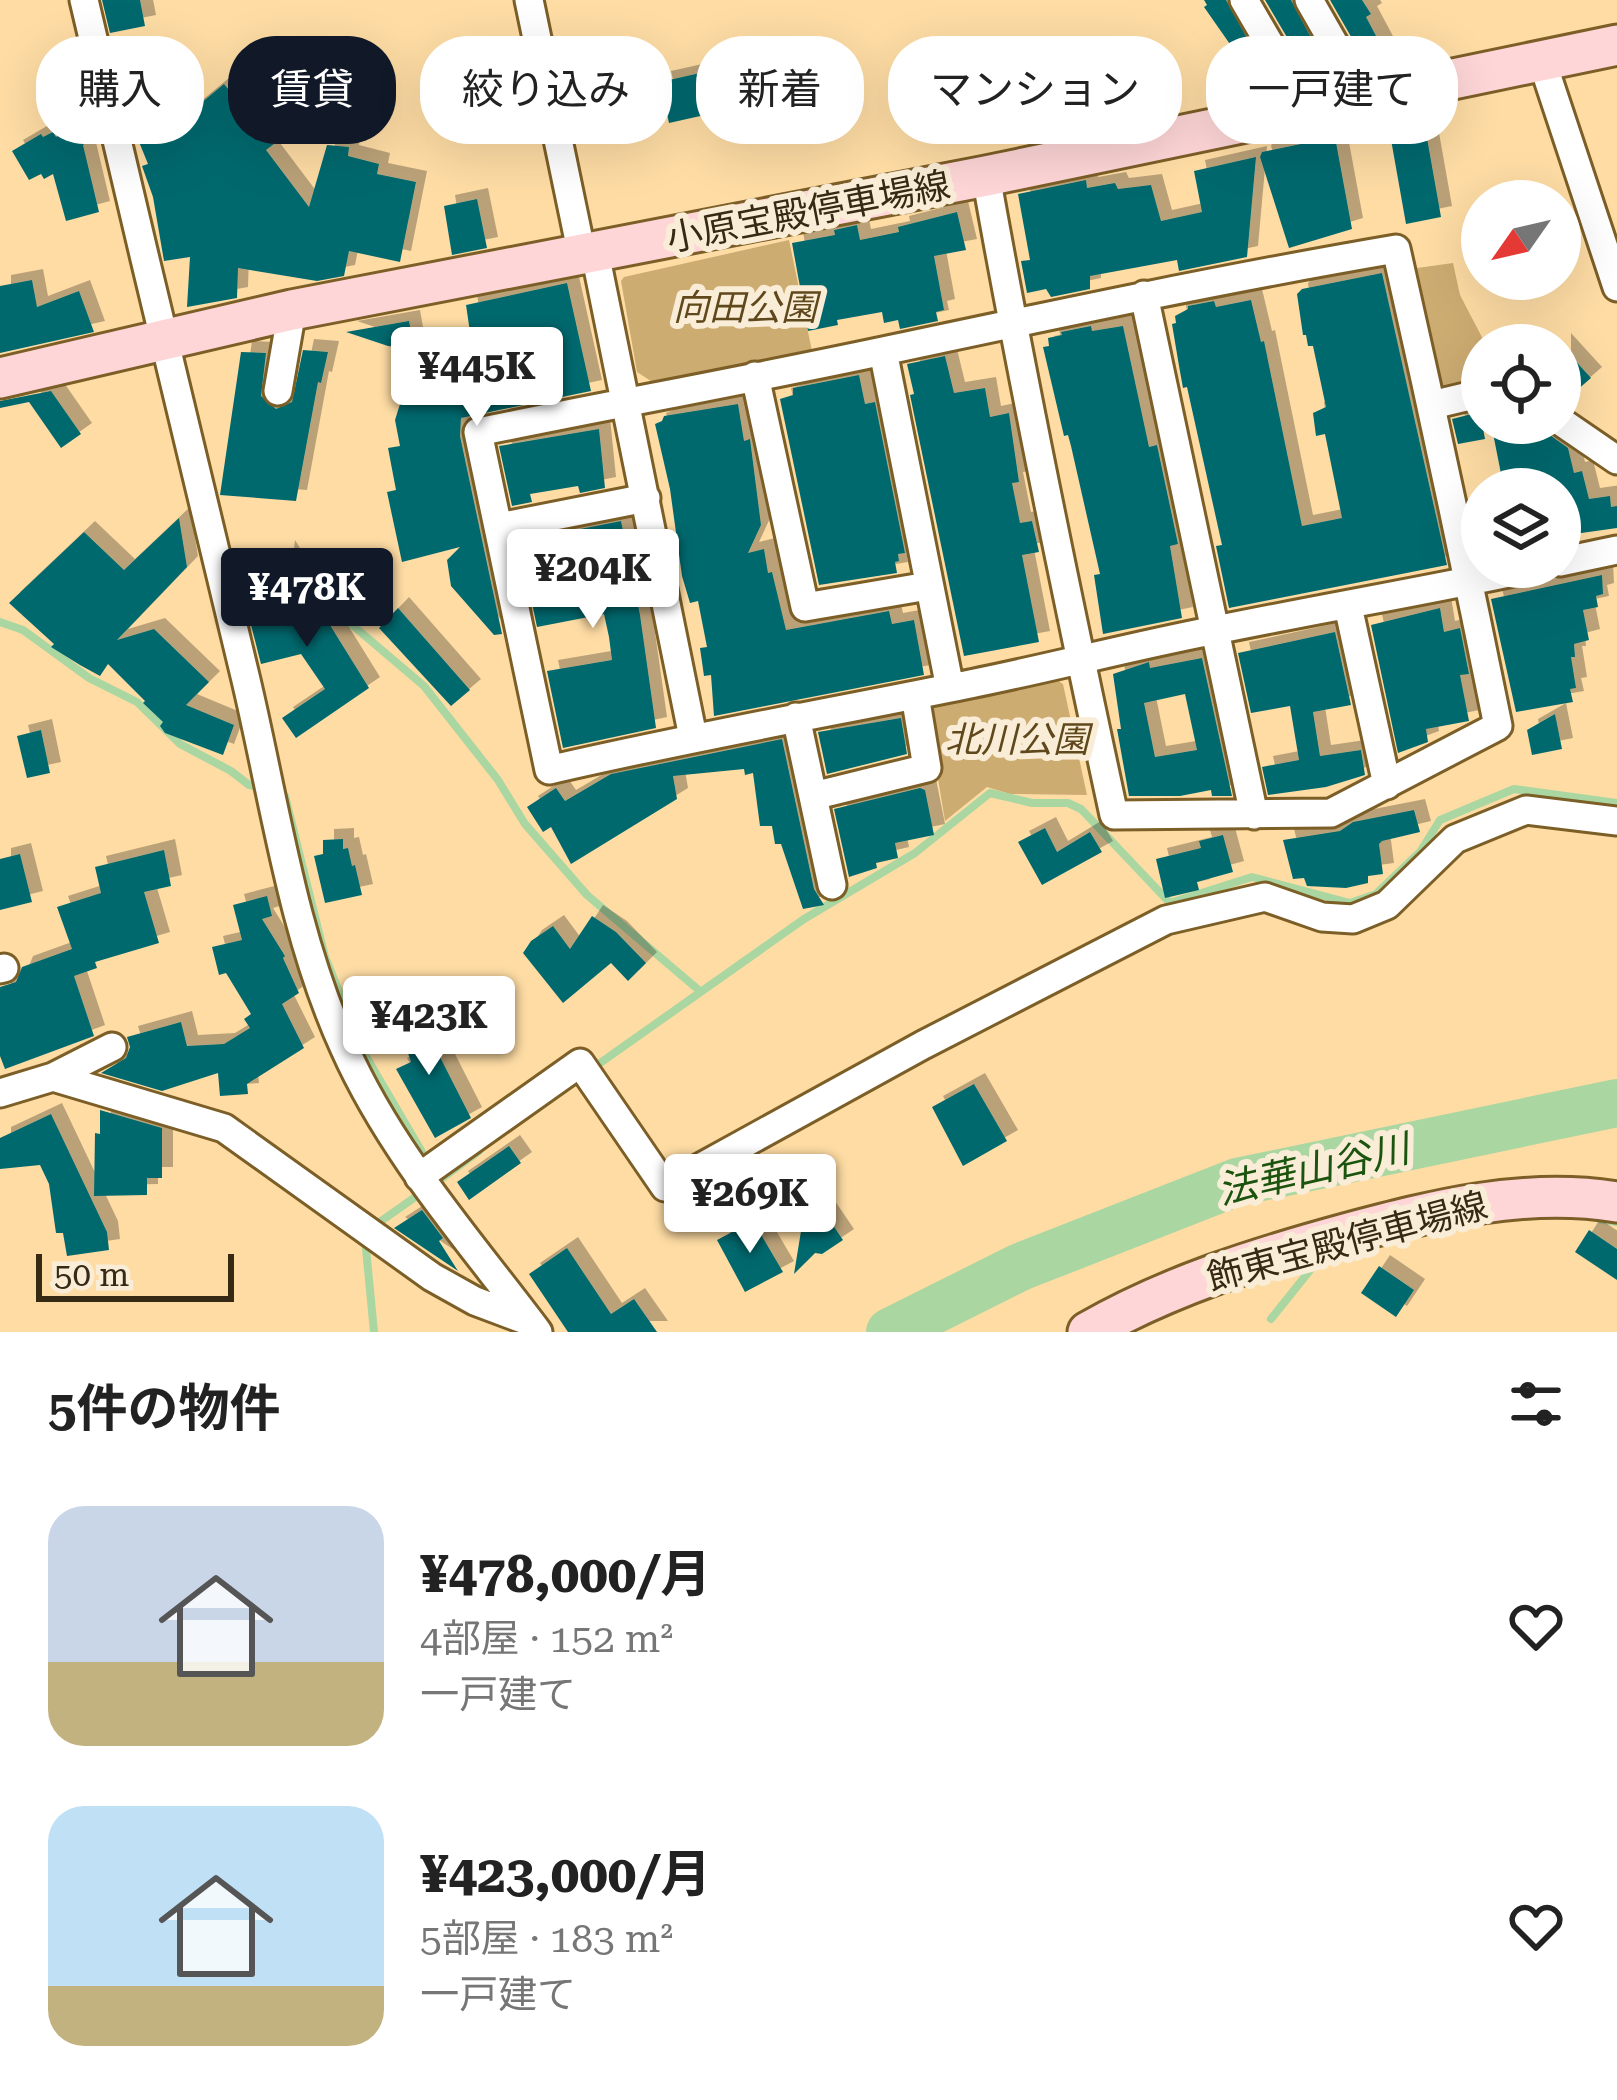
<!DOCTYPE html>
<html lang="ja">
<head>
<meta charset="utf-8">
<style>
  body { margin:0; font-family:"Roboto Serif","Noto Sans JP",serif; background:#f2f2f2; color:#222; height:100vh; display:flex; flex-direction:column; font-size:45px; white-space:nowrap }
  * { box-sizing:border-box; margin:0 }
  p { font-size:39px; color:#767676 }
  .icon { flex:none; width:66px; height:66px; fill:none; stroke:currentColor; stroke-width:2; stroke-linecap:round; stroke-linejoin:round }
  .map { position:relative; height:1332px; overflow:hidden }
  .drawer { display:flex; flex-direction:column; background:#fff; flex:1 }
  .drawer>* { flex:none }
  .banner { position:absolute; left:36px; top:36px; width:1545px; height:108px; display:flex; gap:24px }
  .needle { width:78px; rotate:236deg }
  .fabs { position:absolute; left:1461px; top:180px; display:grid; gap:24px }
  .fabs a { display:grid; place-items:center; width:120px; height:120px; border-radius:50%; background:#fff; box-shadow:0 12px 48px #0002; font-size:60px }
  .scale { position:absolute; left:36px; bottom:30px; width:198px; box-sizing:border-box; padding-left:12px; border:6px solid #372a14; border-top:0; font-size:33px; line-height:42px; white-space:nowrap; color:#372a14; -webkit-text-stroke:9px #faedd7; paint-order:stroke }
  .price { position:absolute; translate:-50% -102px; padding:0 27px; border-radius:12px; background:#fff; color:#222; font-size:39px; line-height:78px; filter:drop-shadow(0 3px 6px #0008) }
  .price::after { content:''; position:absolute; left:50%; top:72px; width:36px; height:27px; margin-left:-18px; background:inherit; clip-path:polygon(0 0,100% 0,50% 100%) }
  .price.current { background:#111827; color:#fff }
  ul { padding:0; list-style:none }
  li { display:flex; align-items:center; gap:36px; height:300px; padding:0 48px }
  li span { display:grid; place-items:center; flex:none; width:336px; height:240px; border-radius:36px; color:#555 }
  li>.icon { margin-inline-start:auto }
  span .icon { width:144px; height:144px; fill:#fffc; stroke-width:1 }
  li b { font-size:51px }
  h2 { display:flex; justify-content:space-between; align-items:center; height:144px; padding:0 48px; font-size:51px }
  .pill { padding:0 42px; border-radius:48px; background:#fff; box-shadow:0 12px 48px #0002; font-size:42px; line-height:108px }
  .pill.current { background:#111827; color:#fff }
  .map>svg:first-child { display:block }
  .green { fill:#cdac72 }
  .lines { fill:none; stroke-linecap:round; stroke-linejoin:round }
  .stream { stroke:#aad6a2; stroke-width:8 }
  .river { stroke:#aad6a2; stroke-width:48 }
  .building { fill:#00696e; fill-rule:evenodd; filter:url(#shadow) }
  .street-casing { stroke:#7c5e27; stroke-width:33 }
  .secondary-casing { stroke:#7c5e27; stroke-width:45 }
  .street { stroke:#fff; stroke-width:27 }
  .secondary { stroke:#fed6d7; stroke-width:39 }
  .labels { text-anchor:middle; stroke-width:12; stroke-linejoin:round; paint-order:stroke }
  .street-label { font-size:36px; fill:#372a14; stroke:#faedd7 }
  .park-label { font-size:36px; font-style:italic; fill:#5f481b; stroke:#faedd7 }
  .water-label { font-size:39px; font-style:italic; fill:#1b540e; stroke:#faedd7 }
</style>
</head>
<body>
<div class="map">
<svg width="1617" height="1332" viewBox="0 0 1617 1332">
  <defs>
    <filter id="shadow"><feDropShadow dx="11" dy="-11" stdDeviation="0" flood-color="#0004"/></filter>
  </defs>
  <rect width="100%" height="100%" fill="#fedca4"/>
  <path class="green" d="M789,240l23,111 -158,32 -17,-11 -16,-91 3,-4z
    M1453,263l7,32 26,50h-4v38l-39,5 -26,-120z
    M1052,677l11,7 24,111 -77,-1 -23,-7 -42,34 -18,-109 5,-9z"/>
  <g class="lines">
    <path class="stream" d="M231,558l28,32 25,12
      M310,607l27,5 87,74 74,94 27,44 62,71 114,97
      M0,622l23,8 66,48 48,24 43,42 51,27 18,14 15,4
      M279,794l6,2 40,161 39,96 65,111
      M593,1068l211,-149 111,-66 75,-60 42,10h36l13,6 89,94 82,-26 98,26 26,-9 44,-42 20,-32 74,-31 103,14
      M433,1185l46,-34
      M1599,1219l18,3
      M374,1226l47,-33
      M365,1238l9,94
      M1271,1319l48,-60"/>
    <path class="river" d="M890,1332l130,-65 217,-85 380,-79"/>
  </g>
  <path class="building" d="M102,0h38l5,26 -35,7z
    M1204,0h22l49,89 -17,6 -12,-28 -42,-60 3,-2z
    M1265,0h26l41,77 -18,6z
    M1330,0h32l9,14 -5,3 17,32 -18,12z
    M142,59l36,63 46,-38 50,60 -8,6 43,57 18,-62 22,2 -1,9 31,8 -2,10 39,8 -16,80 -51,-11 -5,25 -27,5 -79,-13 -1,30 -50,9 3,-50 -26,4 -11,-64 -11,-31 6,-2 -17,-42 -6,-26 3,-1 -9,-24z
    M736,65l9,41 -76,17 -9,-41z
    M910,75l14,11 3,-4 15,10 4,-9 39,20 -17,34 -55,-23 -3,5 -20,-13z
    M1422,110l19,107 -35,7 -19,-107z
    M90,114l7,21 -14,10 16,67 -33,9 -13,-47 -9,5 -3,-5 -12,6 -17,-29 29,-17 2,3 10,-5 3,5z
    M1335,137l17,92 -63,19 -29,-91 2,-5z
    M1256,157l-9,100 -68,14 -2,-11 -87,16v13l-39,8 -5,-8 -19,4 -6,-32 9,-1 -12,-66 68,-14 1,8 28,-5 3,6 33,-4 10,36 41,-9 -8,-41z
    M477,199l10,49 -35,7 -8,-49z
    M957,212l9,38 -32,6 10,54 -8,2 2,9 -38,8 -2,-9 -14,3 -2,-11 -45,8 1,5 -30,6 -16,-88 43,-8 -1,-5 23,-5 3,15 39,-8 -1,-5z
    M1382,273l65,292 -218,43 -13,-62 6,-1 -35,-158 -4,1 -4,-22 -7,-42 4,-1 -1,-7 13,-7v-3l26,-5 2,6 35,-7 10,42 3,-1 38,185 40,-8 -17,-84 -9,2 -3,-23 13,-6 -13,-61h-5l-2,-11h-3l-6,-41 5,-5z
    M32,280l5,27 42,-16 15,41 -94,21v-67z
    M567,283l24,108 -130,27 -1,18 42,198 -8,1 -43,-49 -4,-26 13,-13 -58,15 -15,-70 9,-2 -8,-42 12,-2 -5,-26 11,-35 119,-21 -97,-13 43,-12 -5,-34z
    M409,321l5,28 -26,-3 -42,-14z
    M1091,326l1,5 31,-5 26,121 8,-2 21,99 -8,2 12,72 -79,16 -9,-59 6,-1 -29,-128 -3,-11 -4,1 -21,-89 6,-1 -1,-8 14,-3 -1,-3z
    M1560,344l31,34 -29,25h-2z
    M303,350l25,2 -7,31 -3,-1 -22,119 -76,-6 21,-143 25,1 -5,43 15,13 16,-7z
    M945,356l9,37 31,-5 5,29 19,-4 10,69 -7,1 8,40 12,-2 7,31 -17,3 17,87 -75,14 -54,-261 4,-1 -7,-30z
    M859,375l6,29 10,-2 30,151 -7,1 1,7 -4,1 2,11 -78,12 -39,-186 13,-4v-7z
    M51,391l30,43 -20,14 -32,-46 -29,6v-7z
    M738,404l6,37 6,-2 11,86 -13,28 16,-4 4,24 4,-1 14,58 103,-19 3,13 22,-4 10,55 -210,41 -3,-41 -7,1 -4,-28 7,-1 -9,-46 -8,2 -8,-27 -12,-87 -15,-65 7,-3 2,-5z
    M1480,412l5,27 -27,5 -6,-25z
    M1491,423h33l3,15 20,-5 21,15 6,25 8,-2 7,28 21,-3 1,11 6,-1v22l-57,8v-47h-56z
    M599,429l6,59 -25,5 -2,-7 -48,8 2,8 -20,4 -13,-60z
    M179,518l8,49 -70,73 37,-11 55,53 -23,23 48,20 -11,30 -58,-22 -5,-7 3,-4 -20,-19 2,-2 -37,-37 -8,12 -20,-11 -29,-18 3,-3 -45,-41 75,-71 40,38z
    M621,521l19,94 16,113 -93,20 -16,-77 65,-11 -3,-23 -5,-23 -67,13 -18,-86z
    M284,551l85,137 -73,50 -14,-20 43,-29 -24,-35 -40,10 -12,-47 28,-6z
    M1602,575l1,19 -7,2 2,11 -15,3 6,30 -15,4 1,13h-4l5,31 -6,1 3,13 -57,10 -25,-113z
    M398,608l72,82 -19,16 -72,-78z
    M1440,608l4,24 16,-4 9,46 -9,1 9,46 -43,8 2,13 -30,11 -27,-128z
    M1335,632l16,73 -38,7 7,44 41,-6 4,25 -39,12 -58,8 -6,-28 37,-7 -9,-54 -39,7 -13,-60z
    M1202,658l30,138h-20l-1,-6 -31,6h-51l-12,-67h4l-8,-55 36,-12 1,6zM1185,694l12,56 -42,7 -11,-54z
    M1555,714l7,35 -30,6 -5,-25z
    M901,718l6,36 -80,20 -9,-42z
    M41,730l9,43 -23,5 -10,-42z
    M782,739l32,150 10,16 -21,4 -22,-65h-6l-3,-18h-12l-7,-53 -8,2 -1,-6 -71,7 4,23 -106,65 -20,-37 -8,5 -16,-25 29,-19 9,13 46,-27z
    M920,788l5,2 9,45 -39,8 3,15 -22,5 1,5 -28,9 -15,-68z
    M1414,810l6,22 -38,9 -3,3 4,30 -15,2v7l-22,5 -39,-2 -3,-8 -11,1 -10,-39 57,-9 13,-9z
    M1045,828l12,24 33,-20 12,20 -60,33 -24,-43z
    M1223,835l10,37 -36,10 2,8 -34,8 -9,-39 45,-11 -2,-7z
    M343,839v10l5,-1 4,18 3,-1 7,30 -37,8 -11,-47 9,-2v-14z
    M164,850l7,36 -27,6 15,51 -64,19 2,6 -23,8 20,60 -89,33 -5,-13v-69l16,-5 6,-15 50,-18 -15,-42 44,-14 -6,-26z
    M20,854l12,48 -32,8v-51z
    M267,896l5,20 -10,3 23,37 -2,2 16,35 -17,11 22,44 -57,36 1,10 -28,2 -2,-23 -56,18 -61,-18 25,-15 4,-11 -3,-10 54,-15 6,24 37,-2 26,-16 -6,-9 7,-5 -25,-41 -7,2 -7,-28 30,-7 -9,-35z
    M592,916l24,16 30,31 -18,18 -17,-18 -48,40 -40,-50 8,-12 22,-15 17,23z
    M415,1008l56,110 -36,20 -39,-69 15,-7 -15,-44z
    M974,1084l33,57 -44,25 -31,-59z
    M100,1110l62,18v50h-15v17l-53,1 1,-63 5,1z
    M51,1114l56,118 2,18 -42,6 -4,-23h-7l-7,-49 -9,-19 -40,4v-31z
    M509,1146l12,17 -52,37 -12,-18z
    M422,1210l21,28 -4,3 19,30 -64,-43z
    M824,1212l19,28 -21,14 -7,-1 -21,21 8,-49z
    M753,1221l30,51 -38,20 -28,-52z
    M1589,1230l28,19v31l-42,-28z
    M567,1248l44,66 23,-15 23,33h-89l-39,-58z
    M1379,1266l35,24 -18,27 -35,-24z"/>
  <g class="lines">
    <defs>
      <path id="street" d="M84,0c53,227 107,453 162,680 29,123 46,252 98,367 47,106 125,193 194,285
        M529,0l53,255
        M1244,0l63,108
        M1309,0l56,98
        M1542,61l75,226
        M986,176c38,214 82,426 128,639l217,-2 167,-87c-32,-159 -66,-318 -102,-477 -170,29 -339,65 -508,101 -136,29 -273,54 -410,82l71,338c133,-31 267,-55 401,-82 89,-17 177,-41 266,-58 107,-22 214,-40 321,-63
        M595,253l98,484
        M1144,295l110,520
        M883,351l67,337
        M755,376l50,231 123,-21
        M278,391l14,-81
        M1432,405l50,-12
        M1560,421l57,39
        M499,527l147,-29
        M1560,562l57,-12
        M1348,606l39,179
        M796,717l36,168
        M813,796l114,-28 -12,-73
        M0,969l4,-1
        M53,1077l59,-30
        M0,1093l53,-16 171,51 208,149 43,24 53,20
        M419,1177l161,-114 85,124 258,-142 243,-125 99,-23 57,20 31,2 34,-14 68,-66 71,-29 91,11"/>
      <path id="secondary" d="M0,378l292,-68 694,-134 631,-131
        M1088,1332c80,-46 169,-74 257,-98 90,-24 179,-47 272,-32"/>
    </defs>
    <use href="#street" class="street-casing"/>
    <use href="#secondary" class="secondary-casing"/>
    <use href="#street" class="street"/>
    <use href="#secondary" class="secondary"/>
  </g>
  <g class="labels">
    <g class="street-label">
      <text transform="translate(808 211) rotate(-11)" y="13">小原宝殿停車場線</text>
      <text transform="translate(1347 1241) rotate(-15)" y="13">飾東宝殿停車場線</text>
    </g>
    <g class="park-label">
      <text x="745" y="320">向田公園</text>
      <text x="1017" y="752">北川公園</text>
    </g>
    <g class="water-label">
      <text transform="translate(1313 1169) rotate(-13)" y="14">法華山谷川</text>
    </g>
  </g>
</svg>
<div class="fabs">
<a><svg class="needle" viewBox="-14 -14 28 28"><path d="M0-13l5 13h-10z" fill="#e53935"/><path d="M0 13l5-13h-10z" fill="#767676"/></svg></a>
<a><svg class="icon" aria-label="locate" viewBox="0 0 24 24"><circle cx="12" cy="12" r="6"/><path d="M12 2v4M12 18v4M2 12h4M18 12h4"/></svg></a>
<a><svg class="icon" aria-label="layers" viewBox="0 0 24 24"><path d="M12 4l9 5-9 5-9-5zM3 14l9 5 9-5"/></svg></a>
</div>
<div class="scale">50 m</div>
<b class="price" style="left:477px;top:429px">¥445K</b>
<b class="price" style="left:593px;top:631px">¥204K</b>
<b class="price current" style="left:307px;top:650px">¥478K</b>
<b class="price" style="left:429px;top:1078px">¥423K</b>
<b class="price" style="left:750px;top:1256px">¥269K</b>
<div class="banner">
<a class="pill">購入</a>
<a class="pill current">賃貸</a>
<a class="pill">絞り込み</a>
<a class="pill">新着</a>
<a class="pill">マンション</a>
<a class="pill">一戸建て</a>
</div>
</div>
<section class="drawer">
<h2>5件の物件<svg class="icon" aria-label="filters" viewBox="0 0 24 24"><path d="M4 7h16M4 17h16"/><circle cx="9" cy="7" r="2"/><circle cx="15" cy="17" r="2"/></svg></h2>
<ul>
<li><span style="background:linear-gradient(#c9d6e8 65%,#c2b280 0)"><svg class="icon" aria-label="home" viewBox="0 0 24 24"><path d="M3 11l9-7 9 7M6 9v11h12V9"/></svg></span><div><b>¥478,000/月</b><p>4部屋 · 152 m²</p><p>一戸建て</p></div><svg class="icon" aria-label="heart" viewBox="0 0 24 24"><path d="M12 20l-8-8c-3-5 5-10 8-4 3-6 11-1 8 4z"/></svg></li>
<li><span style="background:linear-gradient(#bfe0f5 75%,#c2b280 0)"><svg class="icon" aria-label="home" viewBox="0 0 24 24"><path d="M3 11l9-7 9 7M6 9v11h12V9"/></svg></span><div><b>¥423,000/月</b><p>5部屋 · 183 m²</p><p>一戸建て</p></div><svg class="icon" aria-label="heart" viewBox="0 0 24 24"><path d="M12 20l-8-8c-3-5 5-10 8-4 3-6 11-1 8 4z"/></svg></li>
</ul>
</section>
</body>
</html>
